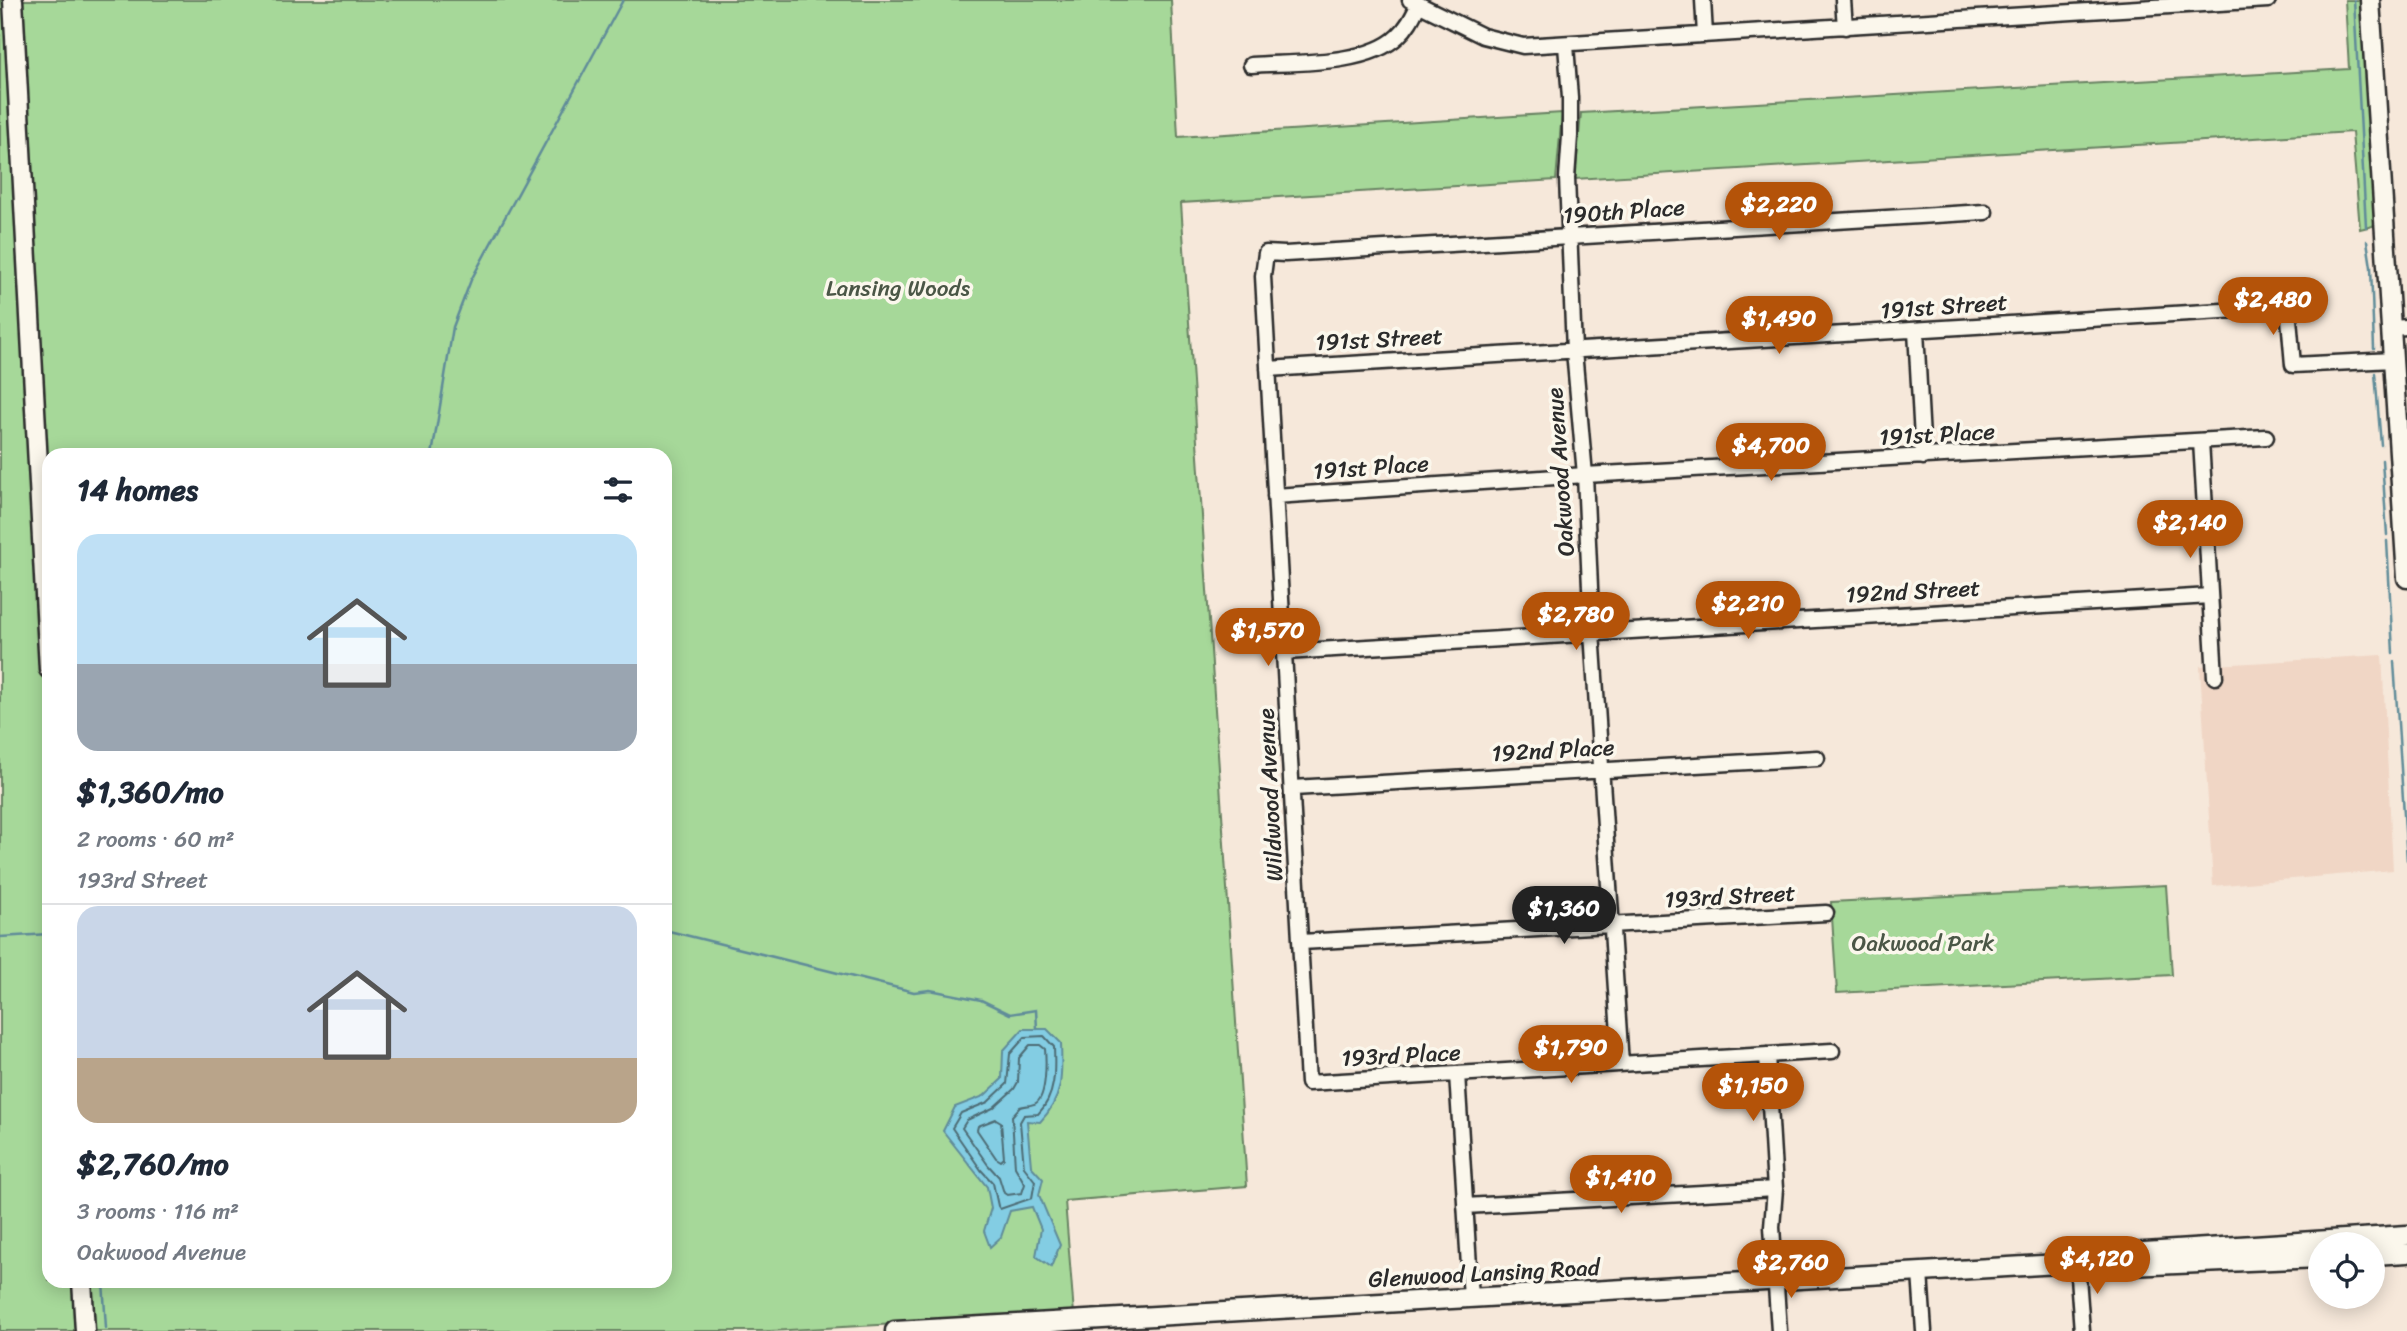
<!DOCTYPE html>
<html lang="en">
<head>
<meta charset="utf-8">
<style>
  body { margin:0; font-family:Sriracha,sans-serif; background:#f6f6f7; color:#1f2937; height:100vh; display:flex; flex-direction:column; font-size:26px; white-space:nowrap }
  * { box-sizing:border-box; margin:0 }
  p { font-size:23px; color:#747a83 }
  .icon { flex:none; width:38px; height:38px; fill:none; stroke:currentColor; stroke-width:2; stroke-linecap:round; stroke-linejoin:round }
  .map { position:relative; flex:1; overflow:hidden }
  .panel { position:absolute; left:42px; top:448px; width:630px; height:840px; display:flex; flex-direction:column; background:#fff; border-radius:21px; box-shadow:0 4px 18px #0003 }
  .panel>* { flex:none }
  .tools { position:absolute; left:2308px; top:1232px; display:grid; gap:14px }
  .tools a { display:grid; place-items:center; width:77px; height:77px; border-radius:50%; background:#fff; box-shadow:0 4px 18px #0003; font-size:35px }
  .price { position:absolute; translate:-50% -60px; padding:0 16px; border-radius:24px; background:#b45309; color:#fff; font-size:23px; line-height:46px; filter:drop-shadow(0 2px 4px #0008) }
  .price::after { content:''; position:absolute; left:50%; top:42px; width:21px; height:16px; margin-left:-10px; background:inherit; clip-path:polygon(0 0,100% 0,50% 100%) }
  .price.selected { background:#222; color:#fff }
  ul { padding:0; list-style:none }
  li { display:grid; align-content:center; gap:14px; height:371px; padding:0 35px }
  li+li { border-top:2px solid #e0e1e3 }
  li span { display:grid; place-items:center; height:217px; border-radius:21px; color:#555 }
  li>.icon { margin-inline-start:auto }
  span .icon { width:126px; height:126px; fill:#fffc; stroke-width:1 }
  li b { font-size:30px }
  h2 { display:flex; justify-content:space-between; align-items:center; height:84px; padding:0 35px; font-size:30px }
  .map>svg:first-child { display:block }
  .built { fill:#f0d6c5 }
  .green { fill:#a6d899; stroke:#688262; stroke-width:2; fill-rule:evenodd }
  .water { fill:#83cde3; stroke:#608c99; stroke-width:2 }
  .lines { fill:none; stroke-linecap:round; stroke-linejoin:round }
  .shore { stroke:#4e6c75; stroke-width:2 }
  .stream { stroke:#608c99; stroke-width:2.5 }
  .minor-casing { stroke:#2b2b2b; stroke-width:19 }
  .major-casing { stroke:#2b2b2b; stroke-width:23 }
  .minor { stroke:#fbf7ec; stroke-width:14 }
  .major { stroke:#fbf7ec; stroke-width:18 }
  .labels { text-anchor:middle; stroke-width:7; stroke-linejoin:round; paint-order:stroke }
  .street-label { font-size:23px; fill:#2b2b2b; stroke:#fbf7ec }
  .park-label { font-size:23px; fill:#4a5646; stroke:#fbf7ec }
</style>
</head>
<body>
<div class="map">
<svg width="2407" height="1331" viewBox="0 0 2407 1331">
  <rect width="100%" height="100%" fill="#f6e8da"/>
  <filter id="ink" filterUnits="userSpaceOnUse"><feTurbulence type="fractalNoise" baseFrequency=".0143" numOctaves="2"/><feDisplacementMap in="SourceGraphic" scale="14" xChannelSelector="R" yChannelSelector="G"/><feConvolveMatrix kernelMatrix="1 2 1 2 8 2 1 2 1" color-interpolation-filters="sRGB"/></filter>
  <g filter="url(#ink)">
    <path class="built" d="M2382,655l11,215 -180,16 -13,-220z"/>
    <path class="green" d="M0,0h1171l7,137 384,-24 -6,67 -375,23 66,983 -182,15 9,113 -303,17h-771zM49,455h616v826h-616z
      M2345,0h18l13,218 -3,8 -13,3 -8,-97 -777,47 6,-66 768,-44z
      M2166,885l6,90 -335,18 -6,-91z"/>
    <path class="water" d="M1023,1029h24l14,14c1,32 3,54 -21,79l-13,-1 4,45 12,13 -4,16 21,50 -9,22 -15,-11 5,-27 -9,-22 -22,4 -9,26 -11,10 -6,-16 7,-23 -4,-21 -44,-56 12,-24 29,-11 18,-17 1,-28z"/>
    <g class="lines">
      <path class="shore" d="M1044,1036l10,11c1,24 2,49 -16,67l-14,1 -4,7 4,45 11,14 -3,17 -32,11 -2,-3 -5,-23 -12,-13 -29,-42 9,-15 27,-11 19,-18 3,-30 15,-17z
        M1030,1045h10l5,4c1,11 2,47 -9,54 -4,3 -11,2 -16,4l-8,9 3,51 10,17 -3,9 -15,2 -3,-2 -5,-16 -11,-12 -26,-37 5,-8 26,-12 21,-19 4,-7 1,-24z
        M996,1119l5,3 3,36 -3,3 -5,-3 -19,-28 1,-4z"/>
      <path class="stream" d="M2354,0l12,227
        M2367,241l4,26 3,82
        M2375,373l6,72
        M432,455l21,-128 18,-47 152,-280
        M2382,460l5,75
        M2387,541l6,112
        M2394,662l13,198
        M665,930l249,62 16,-2 51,10 29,14 26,-4 1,19
        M0,937l49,-3
        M103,1281l3,47"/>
      <defs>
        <path id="minor" d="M1410,0l73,36 40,10 745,-46
          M1703,0l2,35
          M1843,0l2,27
          M1566,45l4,53v38l-3,42 7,173 11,124 7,157 29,432
          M1251,65c42,-3 116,1 147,-29 10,-9 15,-20 21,-32
          M2391,328l16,-1
          M1916,331l7,126
          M1268,369l1020,-62 5,58 100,-5
          M2201,441l14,236
          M1275,496l310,-21 681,-38
          M1285,652l925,-56
          M1293,788l524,-30
          M1301,942l525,-29
          M1832,1051l-524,32 -45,-807 3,-23 19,1 700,-42
          M1767,1055l8,134 -3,38 7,104
          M1457,1074l14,224
          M1465,1206l310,-17
          M2077,1263l5,68
          M1920,1273l4,58"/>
        <path id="major" d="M13,0l36,669
          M2370,0l37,578
          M2373,1255l34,-2
          M2101,1258l28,-5 278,-18
          M82,1281l3,50
          M895,1331l1182,-68 52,3 191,-8"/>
      </defs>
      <use href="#minor" class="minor-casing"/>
      <use href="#major" class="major-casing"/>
      <use href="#minor" class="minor"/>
      <use href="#major" class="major"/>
    </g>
  </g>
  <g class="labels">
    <g class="street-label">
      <text transform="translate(1624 211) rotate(-4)" y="8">190th Place</text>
      <text transform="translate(1944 306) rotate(-4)" y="8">191st Street</text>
      <text transform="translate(1379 339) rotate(-3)" y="8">191st Street</text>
      <text transform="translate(1937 434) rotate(-3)" y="8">191st Place</text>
      <text transform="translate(1371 467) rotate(-4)" y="8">191st Place</text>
      <text transform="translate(1560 472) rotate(-94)" y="8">Oakwood Avenue</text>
      <text transform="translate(1913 591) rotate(-3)" y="8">192nd Street</text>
      <text transform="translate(1553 750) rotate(-3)" y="8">192nd Place</text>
      <text transform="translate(1270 795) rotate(-93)" y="8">Wildwood Avenue</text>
      <text transform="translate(1730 896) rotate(-3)" y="8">193rd Street</text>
      <text transform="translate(1401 1055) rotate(-3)" y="8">193rd Place</text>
      <text transform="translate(1484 1273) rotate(-3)" y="8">Glenwood Lansing Road</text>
    </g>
    <g class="park-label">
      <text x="898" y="296">Lansing Woods</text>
      <text x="1923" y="951">Oakwood Park</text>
    </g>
  </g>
</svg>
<div class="tools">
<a><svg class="icon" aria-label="locate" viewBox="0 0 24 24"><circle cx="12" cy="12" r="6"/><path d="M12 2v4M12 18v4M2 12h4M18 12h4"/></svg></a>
</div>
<b class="price" style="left:1779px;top:242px">$2,220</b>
<b class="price" style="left:2273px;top:337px">$2,480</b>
<b class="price" style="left:1779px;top:356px">$1,490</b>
<b class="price" style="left:1771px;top:483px">$4,700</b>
<b class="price" style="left:2190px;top:560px">$2,140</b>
<b class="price" style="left:1748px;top:641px">$2,210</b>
<b class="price" style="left:1576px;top:652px">$2,780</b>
<b class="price" style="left:1268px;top:668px">$1,570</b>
<b class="price selected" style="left:1564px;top:946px">$1,360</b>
<b class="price" style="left:1571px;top:1085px">$1,790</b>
<b class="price" style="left:1753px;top:1123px">$1,150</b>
<b class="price" style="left:1621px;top:1215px">$1,410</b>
<b class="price" style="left:2097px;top:1296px">$4,120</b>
<b class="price" style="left:1791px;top:1300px">$2,760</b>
<section class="panel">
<h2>14 homes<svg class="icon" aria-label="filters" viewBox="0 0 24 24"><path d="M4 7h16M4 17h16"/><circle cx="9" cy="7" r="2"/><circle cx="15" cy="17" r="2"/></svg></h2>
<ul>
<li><span style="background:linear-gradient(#bfe0f5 60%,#9aa5b1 0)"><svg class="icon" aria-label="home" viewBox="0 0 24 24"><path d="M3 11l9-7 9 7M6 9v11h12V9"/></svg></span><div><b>$1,360/mo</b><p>2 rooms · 60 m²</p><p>193rd Street</p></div></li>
<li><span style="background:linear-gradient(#c9d6e8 70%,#b9a48a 0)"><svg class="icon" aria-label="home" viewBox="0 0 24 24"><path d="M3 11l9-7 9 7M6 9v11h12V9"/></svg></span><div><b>$2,760/mo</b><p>3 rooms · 116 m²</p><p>Oakwood Avenue</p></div></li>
</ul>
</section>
</div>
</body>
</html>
